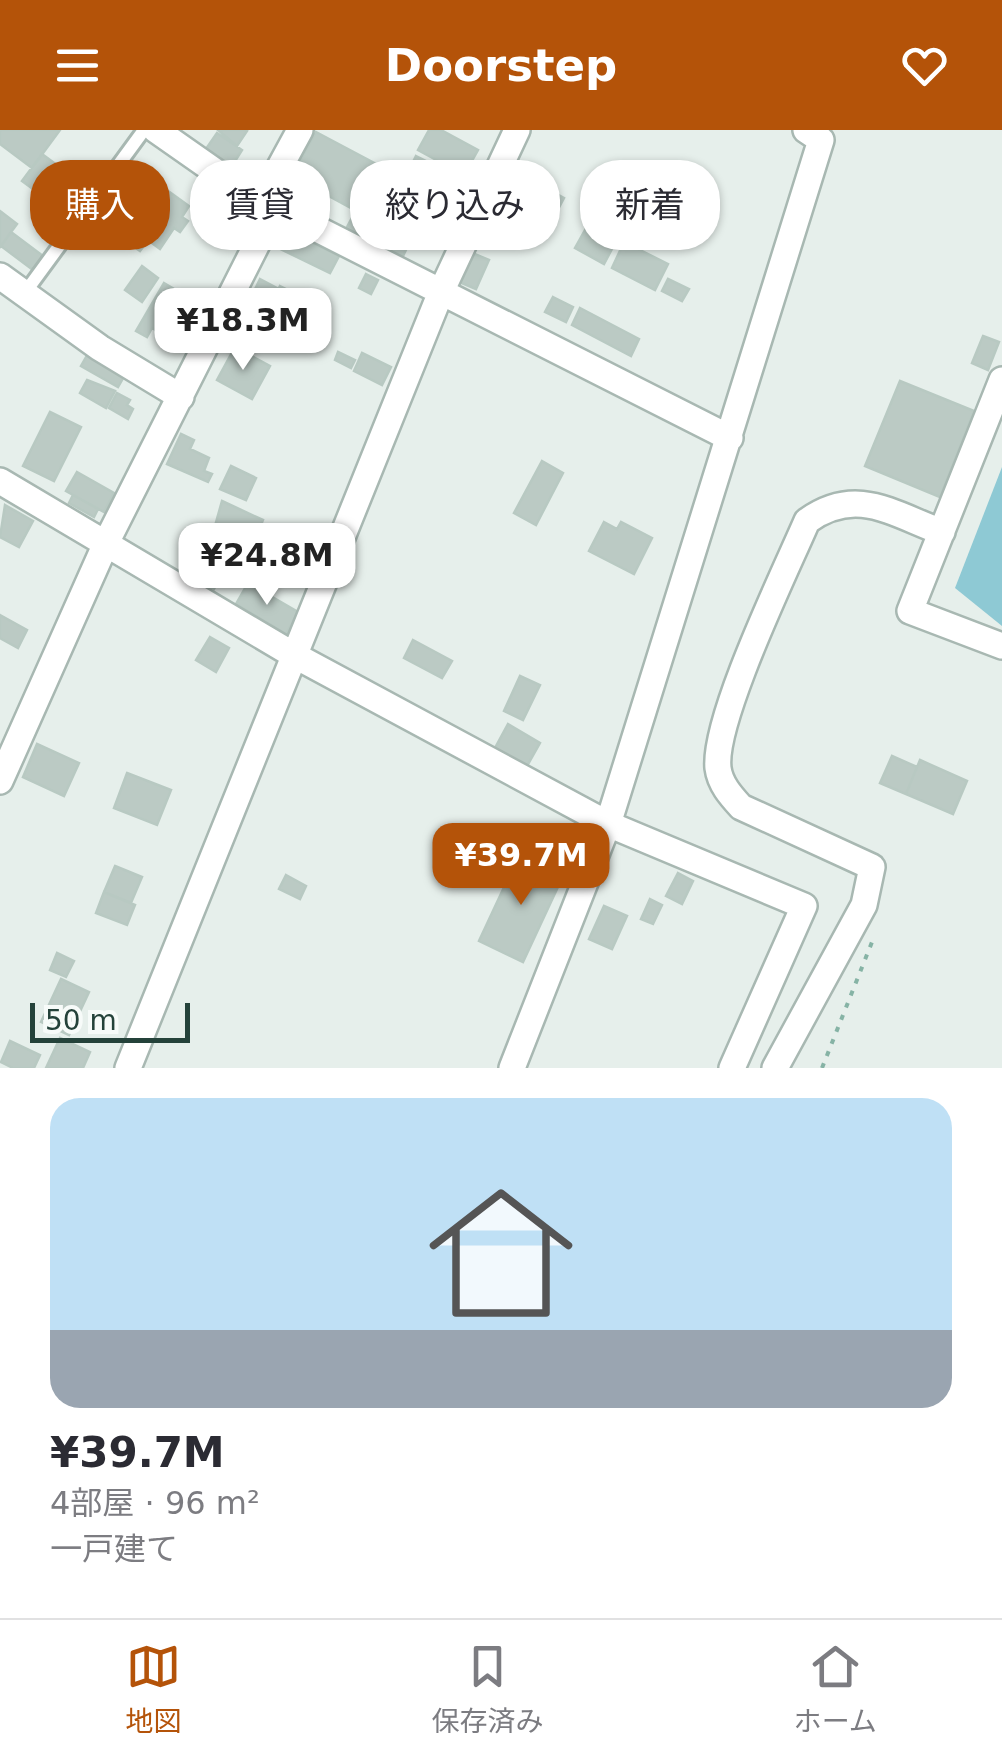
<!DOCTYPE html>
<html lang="ja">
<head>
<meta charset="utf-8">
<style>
  body { margin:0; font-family:"DejaVu Sans","Noto Sans JP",sans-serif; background:#f7f7f7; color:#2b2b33; height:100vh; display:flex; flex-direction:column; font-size:38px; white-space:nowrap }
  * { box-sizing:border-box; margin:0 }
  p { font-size:32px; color:#7c7c81 }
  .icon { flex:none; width:55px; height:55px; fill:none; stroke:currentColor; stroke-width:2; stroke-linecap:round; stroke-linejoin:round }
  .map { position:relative; height:938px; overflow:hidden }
  .side { display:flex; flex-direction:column; background:#fff; flex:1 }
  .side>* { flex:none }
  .top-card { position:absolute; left:30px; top:30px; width:942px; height:90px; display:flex; gap:20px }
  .scale { position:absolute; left:30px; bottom:25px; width:160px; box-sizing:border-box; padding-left:10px; border:5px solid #24423a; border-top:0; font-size:28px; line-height:35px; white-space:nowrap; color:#24423a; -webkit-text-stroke:8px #f7fbf9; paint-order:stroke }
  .price { position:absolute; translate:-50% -85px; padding:0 22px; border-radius:20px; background:#fff; color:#222; font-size:32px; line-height:65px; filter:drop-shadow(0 2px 5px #0008) }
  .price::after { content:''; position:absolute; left:50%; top:60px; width:30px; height:22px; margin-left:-15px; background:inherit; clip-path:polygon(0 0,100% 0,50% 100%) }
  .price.current { background:#b45309; color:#fff }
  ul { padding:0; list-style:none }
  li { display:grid; align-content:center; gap:20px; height:530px; padding:0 50px }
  li span { display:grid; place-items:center; height:310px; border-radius:30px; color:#555 }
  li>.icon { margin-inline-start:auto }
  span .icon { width:180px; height:180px; fill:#fffc; stroke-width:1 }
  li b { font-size:42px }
  .tag { padding:0 35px; border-radius:40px; background:#fff; box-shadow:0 2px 8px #0004; font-size:35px; line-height:90px }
  .tag.current { background:#b45309; color:#fff }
  header { display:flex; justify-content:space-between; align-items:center; height:130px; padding:0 50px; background:#b45309; color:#fff; font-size:45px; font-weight:800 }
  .tab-bar { display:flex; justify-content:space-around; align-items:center; height:140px; border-top:2px solid #e1e1e2; background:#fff; font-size:28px; color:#7c7c81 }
  .tab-bar a { display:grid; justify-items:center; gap:5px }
  .tab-bar .current { color:#b45309 }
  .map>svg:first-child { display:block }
  .water { fill:#8ec9d4 }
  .building { fill:#bbcac4; stroke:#b8c9c2; stroke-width:2.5 }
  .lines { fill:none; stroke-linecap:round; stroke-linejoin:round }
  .service-casing { stroke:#a8b8b2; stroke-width:18 }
  .minor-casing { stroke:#a8b8b2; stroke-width:30 }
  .path { stroke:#86b3a5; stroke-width:4; stroke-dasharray:5 8; stroke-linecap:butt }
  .service { stroke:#fff; stroke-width:12 }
  .minor { stroke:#fff; stroke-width:25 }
</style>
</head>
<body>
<header><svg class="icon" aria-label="menu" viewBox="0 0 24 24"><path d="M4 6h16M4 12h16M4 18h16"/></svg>Doorstep<svg class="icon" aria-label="heart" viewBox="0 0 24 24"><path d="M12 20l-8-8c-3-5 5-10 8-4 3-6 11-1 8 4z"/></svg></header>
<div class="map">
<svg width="1002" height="938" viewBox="0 0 1002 938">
  <rect width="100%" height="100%" fill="#e6efeb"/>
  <path class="water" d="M1002,337v159l-47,-38z"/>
  <path class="building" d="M0,0h60l-28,38 -32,-24z
    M218,0h27l2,1 -10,15z
    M429,0h12l37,20 -14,25 -46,-25z
    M316,2l79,42 -19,35 -20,-10 -5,9 -59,-32z
    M217,3l25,17 -10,16 -26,-17z
    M42,24l19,14 -20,27 -19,-14z
    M416,26l20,10 -5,23 -5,-3 -11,24 -21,-10z
    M533,51l31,17 -17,32 -30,-16z
    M164,58l25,18 -7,11 6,4 -8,11 -6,-4 -14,21 -26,-19z
    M617,59l52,27 -14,27 -52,-27z
    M224,68l33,20 -12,21 -38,-16z
    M390,74l31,15 -18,37 -31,-15z
    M0,81l17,13 -17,23z
    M355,82l16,9 -8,17 -17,-9z
    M594,84l28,16 -18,34 -29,-16z
    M279,97l60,29 -9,17 -60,-29z
    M11,102l32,24 -10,14 -32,-24z
    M132,103l14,10 -6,8 -14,-10z
    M624,112l44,22 -13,26 -43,-22z
    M470,122l19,8 -13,29 -19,-8z
    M142,136l16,12 -16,24 -17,-12z
    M366,144l12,6 -7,14 -12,-6z
    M260,149l17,9 -16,34 -18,-8z
    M668,149l21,10 -7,12 -20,-10z
    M164,153l22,13 -5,9 6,4 -4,7 -6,-3 -13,22 -12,-7 -5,9 -11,-6z
    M280,156l36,18 -4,7 9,5 -7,14 -9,-5 -9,19 -36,-18z
    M553,167l20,10 -7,15 -21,-10z
    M580,178l59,31 -8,17 -59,-31z
    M983,206l16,6 -11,28 -16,-7z
    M235,217l35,19 -18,33 -35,-19z
    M89,222l37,21 -8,14 -37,-21z
    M338,222l17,8 -4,8 -16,-8z
    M362,223l29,14 -9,18 -28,-14z
    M87,250l28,11 -9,17 -26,-15z
    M900,251l74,30 -34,86 -75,-31z
    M117,263l13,7 -3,5 6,4 -5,10 -19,-11z
    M50,282l31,15 -27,54 -31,-15z
    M181,304l13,6 -4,9 19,9 -5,13 8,3 -4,8 -41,-18z
    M542,331l21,12 -27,52 -22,-12z
    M231,336l25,12 -10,22 -26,-11z
    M77,342l37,21 -10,19 -38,-21z
    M73,365l25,14 -4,8 -25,-14z
    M222,371l41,19 -4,10 15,7 -9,20 -52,-24z
    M5,375l28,16 -14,26 -19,-10z
    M604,392l13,7 4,-7 31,16 -18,36 -45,-23z
    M215,436l9,4 -10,19 -9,-5z
    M248,453l50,29 -12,22 -50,-30z
    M0,485l27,15 -9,18 -18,-10z
    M210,507l19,11 -13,24 -20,-12z
    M413,510l39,21 -10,17 -38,-20z
    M520,546l20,9 -17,35 -19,-9z
    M508,594l32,19 -13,23 -32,-18z
    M37,614l42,19 -15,33 -41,-19z
    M892,626l25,11 -11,27 -26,-11z
    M920,630l47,21 -14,33 -47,-20z
    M127,643l44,17 -14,35 -43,-17z
    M554,698l16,8 -10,19 -9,-4 -5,8 -14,-7 11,-23 8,4z
    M519,725l44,21 -40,86 -44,-21z
    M115,736l27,11 -11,26 -27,-11z
    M678,743l15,8 -11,23 -16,-8z
    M286,745l20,11 -6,13 -21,-10z
    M104,762l31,13 -8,20 -31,-12z
    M650,769l12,6 -9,19 -12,-5z
    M604,776l23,10 -15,33 -23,-10z
    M57,823l17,8 -8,16 -16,-7z
    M61,849l28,13 -20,43 -28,-13z
    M60,908l30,14 -7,16h-37z
    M10,911l30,14 -6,13h-21l-12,-6z"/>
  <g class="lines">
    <defs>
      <path id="service" d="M24,164l120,-164"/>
      <path id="minor" d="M156,0l90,63 484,245
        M0,146l100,72 81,49
        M1002,250l-92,231 92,35
        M0,351l292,173 316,170 196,82 -72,162
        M0,651l107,-240 162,-321v-33l31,-57
        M128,938l313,-776 76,-162
        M512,938l96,-244 213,-684 -15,-10
        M775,938l89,-163 8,-38 -131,-60c-10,-11 -21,-23 -23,-39 -5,-48 67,-196 89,-247 49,-35 84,-8 135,11"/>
    </defs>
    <use href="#service" class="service-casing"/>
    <use href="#minor" class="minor-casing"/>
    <path class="path" d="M822,938l50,-126"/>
    <use href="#service" class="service"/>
    <use href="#minor" class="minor"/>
  </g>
</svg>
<div class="scale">50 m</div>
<b class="price" style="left:243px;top:243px">¥18.3M</b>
<b class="price" style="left:267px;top:478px">¥24.8M</b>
<b class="price current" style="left:521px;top:778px">¥39.7M</b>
<div class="top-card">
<a class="tag current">購入</a>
<a class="tag">賃貸</a>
<a class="tag">絞り込み</a>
<a class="tag">新着</a>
</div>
</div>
<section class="side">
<ul>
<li><span style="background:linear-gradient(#bfe0f5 75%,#9aa5b1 0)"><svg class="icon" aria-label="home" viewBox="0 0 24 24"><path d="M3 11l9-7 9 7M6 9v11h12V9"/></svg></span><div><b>¥39.7M</b><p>4部屋 · 96 m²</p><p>一戸建て</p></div></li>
</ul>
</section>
<nav class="tab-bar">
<a class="current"><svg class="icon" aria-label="map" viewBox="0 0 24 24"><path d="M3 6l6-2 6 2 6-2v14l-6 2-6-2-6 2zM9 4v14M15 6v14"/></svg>地図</a>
<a><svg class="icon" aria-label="saved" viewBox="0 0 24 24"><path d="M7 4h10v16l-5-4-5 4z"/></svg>保存済み</a>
<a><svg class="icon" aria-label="home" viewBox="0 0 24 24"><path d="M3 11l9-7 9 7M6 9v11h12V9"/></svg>ホーム</a>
</nav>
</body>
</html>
